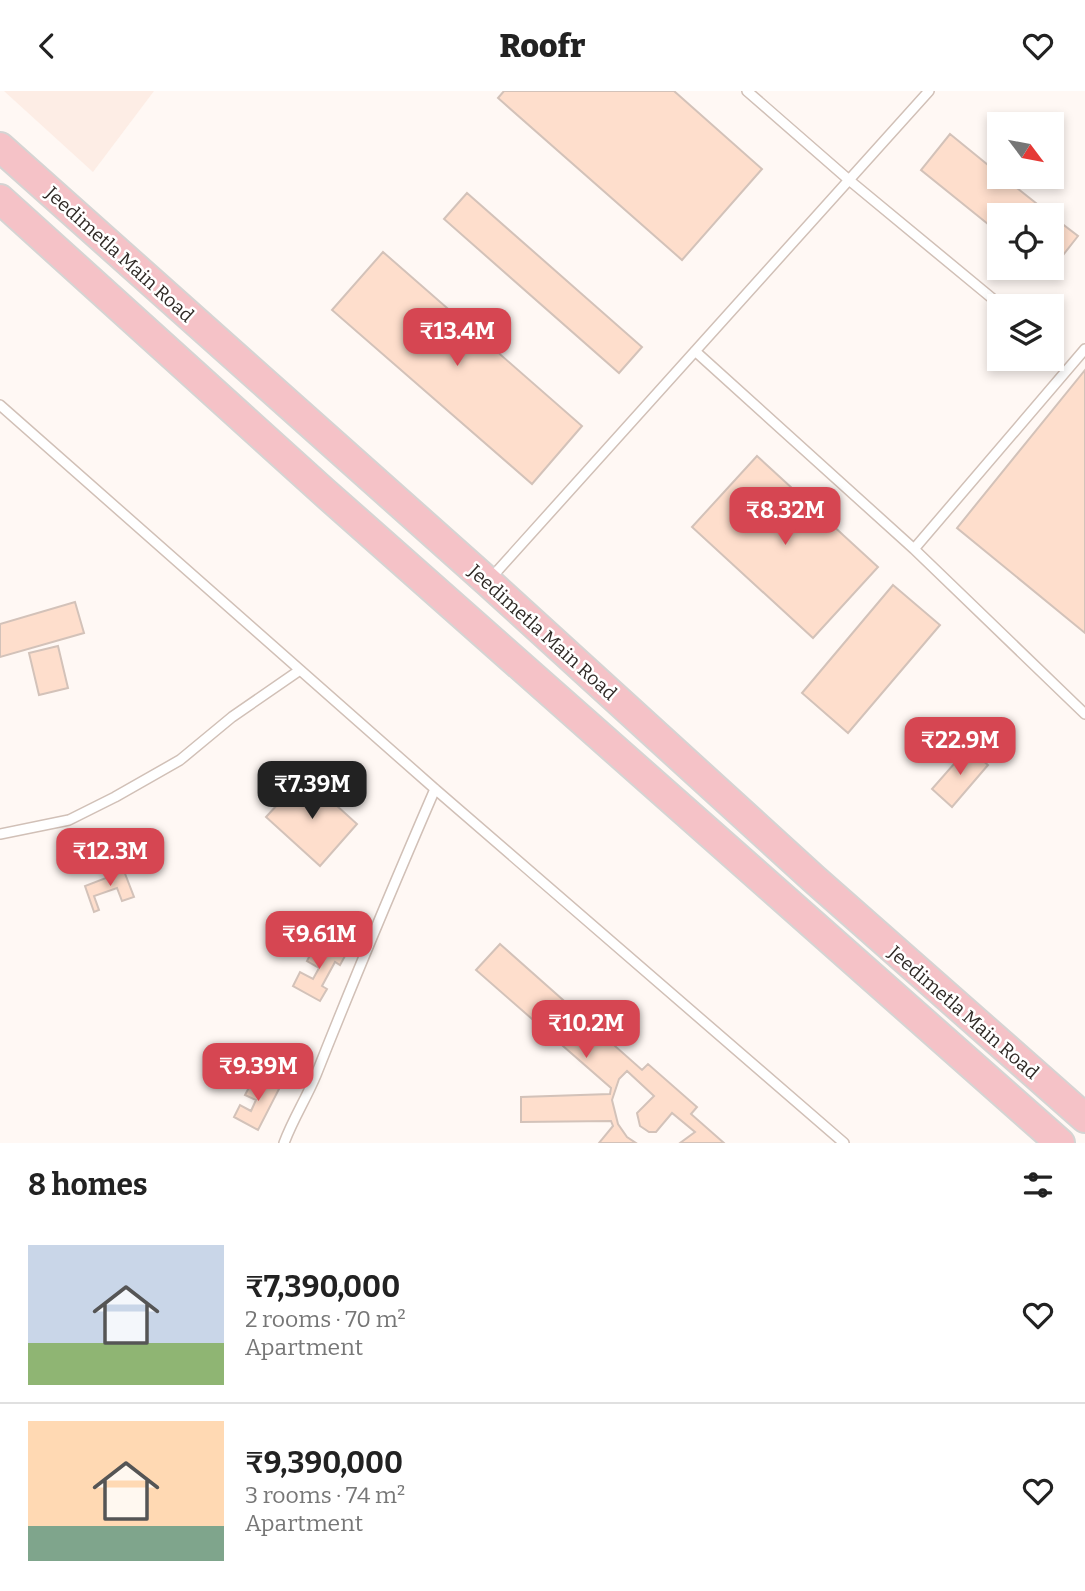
<!DOCTYPE html>
<html lang="en">
<head>
<meta charset="utf-8">
<style>
  body { margin:0; font-family:Bitter,serif; background:#f6f6f6; color:#222; height:100vh; display:flex; flex-direction:column; font-size:26px; white-space:nowrap }
  * { box-sizing:border-box; margin:0 }
  p { font-size:23px; color:#767676 }
  .icon { flex:none; width:38px; height:38px; fill:none; stroke:currentColor; stroke-width:2; stroke-linecap:round; stroke-linejoin:round }
  .map { position:relative; height:1052px; overflow:hidden }
  .sheet { display:flex; flex-direction:column; background:#fff; flex:1 }
  .sheet>* { flex:none }
  .needle { width:46px; rotate:122deg }
  .tools { position:absolute; left:987px; top:21px; display:grid; gap:14px }
  .tools a { display:grid; place-items:center; width:77px; height:77px; border-radius:0px; background:#fff; box-shadow:0 4px 10px #0003; font-size:35px }
  .price { position:absolute; translate:-50% -60px; padding:0 16px; border-radius:14px; background:#d64652; color:#fff; font-size:23px; line-height:46px; filter:drop-shadow(0 2px 4px #0008) }
  .price::after { content:''; position:absolute; left:50%; top:42px; width:21px; height:16px; margin-left:-10px; background:inherit; clip-path:polygon(0 0,100% 0,50% 100%) }
  .price.selected { background:#222; color:#fff }
  ul { padding:0; list-style:none }
  li { display:flex; align-items:center; gap:21px; height:175px; padding:0 28px }
  li+li { border-top:2px solid #e0e0e0 }
  li span { display:grid; place-items:center; flex:none; width:196px; height:140px; border-radius:0px; color:#555 }
  li>.icon { margin-inline-start:auto }
  span .icon { width:84px; height:84px; fill:#fffc; stroke-width:1 }
  li b { font-size:30px }
  h2 { display:flex; justify-content:space-between; align-items:center; height:84px; padding:0 28px; font-size:30px }
  header { display:flex; justify-content:space-between; align-items:center; height:91px; padding:0 28px; background:#fff; font-size:32px; font-weight:800 }
  .map>svg:first-child { display:block }
  .built { fill:#fdede5 }
  .building { fill:#fedecc; stroke:#d3c2b9; stroke-width:2 }
  .lines { fill:none; stroke-linecap:round; stroke-linejoin:round }
  .service-casing { stroke:#d1c0b7; stroke-width:12 }
  .primary-casing { stroke:#d5d4d3; stroke-width:32 }
  .service { stroke:#fff; stroke-width:9 }
  .primary { stroke:#f5c2c7; stroke-width:28 }
  .labels { text-anchor:middle; stroke-width:5; stroke-linejoin:round; paint-order:stroke }
  .street-label { font-size:19px; fill:#2f2925; stroke:#fff }
</style>
</head>
<body>
<header><svg class="icon" aria-label="back" viewBox="0 0 24 24"><path d="M15 5l-7 7 7 7"/></svg>Roofr<svg class="icon" aria-label="heart" viewBox="0 0 24 24"><path d="M12 20l-8-8c-3-5 5-10 8-4 3-6 11-1 8 4z"/></svg></header>
<div class="map">
<svg width="1085" height="1052" viewBox="0 0 1085 1052">
  <rect width="100%" height="100%" fill="#fff8f4"/>
  <path class="built" d="M4,0h150l-61,81z"/>
  <path class="building" d="M504,0h170l88,78 -80,91 -184,-162z
    M950,43l49,40v3h4l48,38h-52v18l-78,-63z
    M467,102l175,154 -23,26 -175,-154z
    M1052,125l26,20 -29,37 -6,-5h9z
    M383,161l199,174 -50,58 -200,-174z
    M1085,279v263l-128,-105z
    M757,365l121,111 -65,71 -121,-111z
    M893,494l47,40 -92,108 -46,-40z
    M75,511l9,31 -84,24v-33z
    M58,555l10,42 -29,7 -10,-42z
    M968,657l20,17 -36,42 -20,-18z
    M304,685l53,48 -37,42 -54,-49z
    M124,780l10,26 -12,4 -5,-13 -23,8 5,14 -5,2 -9,-26z
    M317,850l28,15 -5,9 -5,-3 -13,24 5,3 -7,12 -27,-15 7,-14 13,7 6,-11 -12,-7z
    M500,853l142,126 6,-6 49,43 -6,7 33,29h-44l15,-11 -23,-19 -16,19h-7l-9,-6 -3,-13 17,-17 -27,-25 -8,8 -7,21 6,24 9,13 9,6h-37l14,-17 -2,-5 -90,1v-25l89,-3 1,-6 -135,-118z
    M255,985l24,13 -21,41 -24,-13 6,-12 11,6 5,-11 -11,-5z"/>
  <g class="lines">
    <defs>
      <path id="service" d="M747,0l102,89 150,124
        M695,260l219,198 171,165
        M0,314l435,384 409,354
        M914,458l171,-200
        M491,487l438,-487
        M0,743l69,-14 46,-23 65,-37 52,-43 68,-47
        M284,1052c9,-24 22,-44 32,-68 38,-96 78,-191 119,-286"/>
      <path id="primary" d="M0,56l487,434 327,298 271,239
        M0,108l324,293 736,651"/>
    </defs>
    <use href="#service" class="service-casing"/>
    <use href="#primary" class="primary-casing"/>
    <use href="#service" class="service"/>
    <use href="#primary" class="primary"/>
  </g>
  <g class="labels">
    <g class="street-label">
      <text transform="translate(120 163) rotate(42)" y="7">Jeedimetla Main Road</text>
      <text transform="translate(543 541) rotate(42)" y="7">Jeedimetla Main Road</text>
      <text transform="translate(964 921) rotate(41)" y="7">Jeedimetla Main Road</text>
    </g>
  </g>
</svg>
<div class="tools">
<a><svg class="needle" viewBox="-14 -14 28 28"><path d="M0-13l5 13h-10z" fill="#e53935"/><path d="M0 13l5-13h-10z" fill="#767676"/></svg></a>
<a><svg class="icon" aria-label="locate" viewBox="0 0 24 24"><circle cx="12" cy="12" r="6"/><path d="M12 2v4M12 18v4M2 12h4M18 12h4"/></svg></a>
<a><svg class="icon" aria-label="layers" viewBox="0 0 24 24"><path d="M12 4l9 5-9 5-9-5zM3 14l9 5 9-5"/></svg></a>
</div>
<b class="price" style="left:457px;top:277px">₹13.4M</b>
<b class="price" style="left:785px;top:456px">₹8.32M</b>
<b class="price" style="left:960px;top:686px">₹22.9M</b>
<b class="price selected" style="left:312px;top:730px">₹7.39M</b>
<b class="price" style="left:110px;top:797px">₹12.3M</b>
<b class="price" style="left:319px;top:880px">₹9.61M</b>
<b class="price" style="left:586px;top:969px">₹10.2M</b>
<b class="price" style="left:258px;top:1012px">₹9.39M</b>
</div>
<section class="sheet">
<h2>8 homes<svg class="icon" aria-label="filters" viewBox="0 0 24 24"><path d="M4 7h16M4 17h16"/><circle cx="9" cy="7" r="2"/><circle cx="15" cy="17" r="2"/></svg></h2>
<ul>
<li><span style="background:linear-gradient(#c9d6e8 70%,#8fb573 0)"><svg class="icon" aria-label="home" viewBox="0 0 24 24"><path d="M3 11l9-7 9 7M6 9v11h12V9"/></svg></span><div><b>₹7,390,000</b><p>2 rooms · 70 m²</p><p>Apartment</p></div><svg class="icon" aria-label="heart" viewBox="0 0 24 24"><path d="M12 20l-8-8c-3-5 5-10 8-4 3-6 11-1 8 4z"/></svg></li>
<li><span style="background:linear-gradient(#ffd9b3 75%,#7fa58c 0)"><svg class="icon" aria-label="home" viewBox="0 0 24 24"><path d="M3 11l9-7 9 7M6 9v11h12V9"/></svg></span><div><b>₹9,390,000</b><p>3 rooms · 74 m²</p><p>Apartment</p></div><svg class="icon" aria-label="heart" viewBox="0 0 24 24"><path d="M12 20l-8-8c-3-5 5-10 8-4 3-6 11-1 8 4z"/></svg></li>
</ul>
</section>
</body>
</html>
